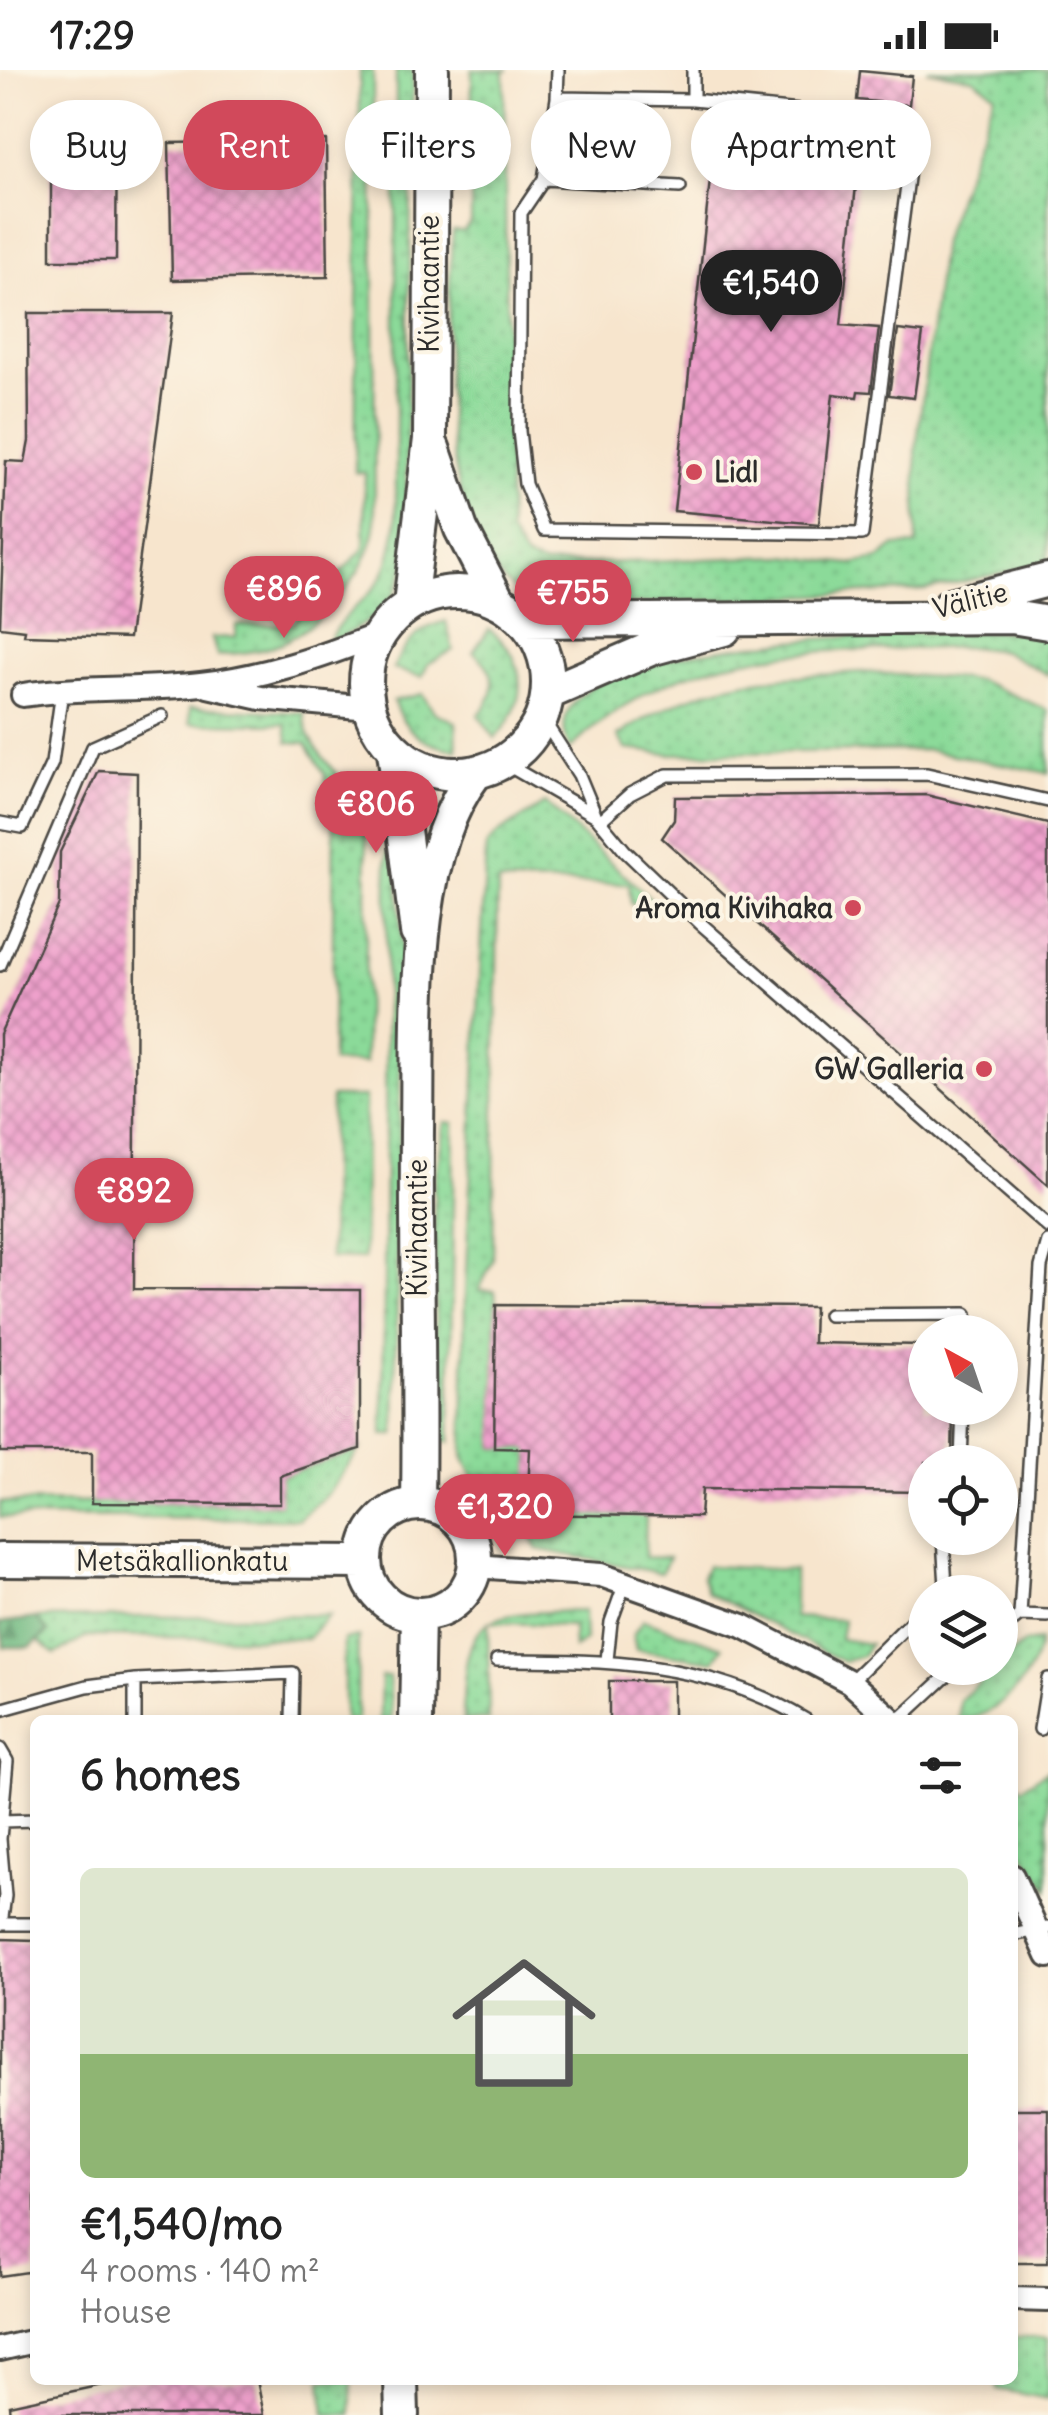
<!DOCTYPE html>
<html lang="en">
<head>
<meta charset="utf-8">
<style>
  body { margin:0; font-family:Delius,sans-serif; background:#f6f6f6; color:#222; height:100vh; display:flex; flex-direction:column; font-size:38px; white-space:nowrap }
  * { box-sizing:border-box; margin:0 }
  p { font-size:32px; color:#767676 }
  .icon { flex:none; width:55px; height:55px; fill:none; stroke:currentColor; stroke-width:2; stroke-linecap:round; stroke-linejoin:round }
  .map { position:relative; flex:1; overflow:hidden }
  .side { position:absolute; left:30px; top:1645px; width:988px; height:670px; display:flex; flex-direction:column; background:#fff; border-radius:15px; box-shadow:0 5px 15px #0003 }
  .side>* { flex:none }
  .banner { position:absolute; left:30px; top:30px; width:990px; height:90px; display:flex; gap:20px }
  .needle { width:65px; rotate:320deg }
  .controls { position:absolute; left:908px; top:1245px; display:grid; gap:20px }
  .controls a { display:grid; place-items:center; width:110px; height:110px; border-radius:50%; background:#fff; box-shadow:0 5px 15px #0003; font-size:50px }
  .price { position:absolute; translate:-50% -85px; padding:0 22px; border-radius:35px; background:#d1495b; color:#fff; font-size:32px; line-height:65px; filter:drop-shadow(0 2px 5px #0008) }
  .price::after { content:''; position:absolute; left:50%; top:60px; width:30px; height:22px; margin-left:-15px; background:inherit; clip-path:polygon(0 0,100% 0,50% 100%) }
  .price.active { background:#222; color:#fff }
  ul { padding:0; list-style:none }
  li { display:grid; align-content:center; gap:20px; height:530px; padding:0 50px }
  li span { display:grid; place-items:center; height:310px; border-radius:15px; color:#555 }
  li>.icon { margin-inline-start:auto }
  span .icon { width:180px; height:180px; fill:#fffc; stroke-width:1 }
  li b { font-size:42px }
  h2 { display:flex; justify-content:space-between; align-items:center; height:120px; padding:0 50px; font-size:42px }
  .pill { padding:0 35px; border-radius:45px; background:#fff; box-shadow:0 5px 15px #0003; font-size:35px; line-height:90px }
  .pill.active { background:#d1495b; color:#fff }
  .status { display:flex; justify-content:space-between; align-items:center; height:70px; padding:0 50px; background:#fff; direction:ltr }
  .status svg { height:28px; fill:currentColor }
  .map>svg:first-child { display:block }
  .grass { fill:url(#grass-dots); stroke:#5b8262; stroke-width:2.5 }
  .forest { fill:url(#forest-firs); stroke:#4e7256; stroke-width:2.5 }
  .building { fill:url(#building-cross-hatch) }
  .lines { fill:none; stroke-linecap:round; stroke-linejoin:round }
  .lane-casing { stroke:#4a4743; stroke-width:16 }
  .street-casing { stroke:#4a4743; stroke-width:28 }
  .secondary-casing { stroke:#4a4743; stroke-width:38 }
  .lane { stroke:#fff; stroke-width:11 }
  .street { stroke:#fff; stroke-width:22 }
  .secondary { stroke:#fff; stroke-width:32 }
  .poi-dot { fill:#d1495b; stroke:#fcf5e5; stroke-width:4 }
  .labels { text-anchor:middle; stroke-width:8; stroke-linejoin:round; paint-order:stroke }
  .street-label { font-size:28px; fill:#2b2b2b; stroke:#fcf5e5 }
  .poi-label { font-size:28px; font-weight:bold; fill:#2b2b2b; stroke:#fcf5e5; text-anchor:end }
</style>
</head>
<body>
<div class="status"><b>17:29</b><svg viewBox="0 0 49 12"><path d="M0 12V9h3v3zM5 12V6h3v6zM10 12V3h3v9zM15 12V0h3v12zM26 1h20v11H26zM47 4h2v5h-2z"/></svg></div>
<div class="map">
<svg width="1048" height="2345" viewBox="0 0 1048 2345">
  <defs>
    <pattern id="grass-dots" width="8" height="8" patternUnits="userSpaceOnUse" patternTransform="scale(2.5)"><rect width="8" height="8" fill="#8bda99"/><path d="M2 2h.1M6 6h.1" fill="none" stroke="#78bb84" stroke-width="1.8" stroke-linecap="round"/></pattern>
    <pattern id="forest-firs" width="22" height="20" patternUnits="userSpaceOnUse" patternTransform="scale(2.5)"><rect width="22" height="20" fill="#70ba81"/><path d="M5 1l3.5 6h-7zM16 11l3.5 6h-7z" fill="#5c976a"/></pattern>
    <pattern id="building-cross-hatch" width="8" height="8" patternUnits="userSpaceOnUse" patternTransform="scale(2.5)"><rect width="8" height="8" fill="#efa1cc"/><path d="M0 0l8 8M0 8l8-8" fill="none" stroke="#c283a6"/></pattern>
  </defs>
  <rect width="100%" height="100%" fill="#fcf5e5"/>
  <filter id="ink" filterUnits="userSpaceOnUse"><feTurbulence type="fractalNoise" baseFrequency=".01" numOctaves="2"/><feDisplacementMap in="SourceGraphic" scale="20" xChannelSelector="R" yChannelSelector="G"/><feConvolveMatrix kernelMatrix="1 2 1 2 8 2 1 2 1" color-interpolation-filters="sRGB"/></filter>
  <filter id="wash" filterUnits="userSpaceOnUse"><feTurbulence type="fractalNoise" baseFrequency=".0048" numOctaves="4" result="noise"/><feDisplacementMap in="SourceGraphic" scale="40" xChannelSelector="R" yChannelSelector="G"/><feGaussianBlur stdDeviation="2.25" result="paint"/><feColorMatrix in="noise" values="0 0 0 0 0 0 0 0 0 0 0 0 0 0 0 0 0 1.4 0 .05"/><feComposite in="paint" operator="in"/></filter>
  <g filter="url(#wash)">
    <rect width="100%" height="100%" fill="#f7e5cd"/>
    <path class="grass" d="M360,0h13l2,458c-8,47 -58,103 -104,119 -16,6 -37,6 -54,9l-5,-18 24,-1v-12l56,-1 72,-76 1,-75 -10,-1z
      M396,0h17l-8,492c-7,45 -39,63 -77,82 9,-25 30,-37 46,-56 15,-18 18,-39 22,-61z
      M472,0h37l-5,1 5,461 16,26 20,7 239,-9 67,8 28,-5 16,-13 22,-1 -1,-95 26,-209 53,-147 -22,-16 -46,-8h121v493l-123,27 -375,18c-126,-34 -103,-277 -97,-377h11l7,-9z
      M446,551l7,29 -25,14 -6,13 -29,-8c11,-26 26,-41 53,-48z
      M489,559c40,30 40,74 6,109l-17,-23c22,-21 19,-45 -5,-63z
      M1036,561l12,4v40l-45,-24 -33,-4c-151,7 -283,-12 -400,102 -61,-124 399,-115 466,-118z
      M862,602l116,8 70,30v63l-120,-23 -260,4 -42,-5 -8,-13c87,-59 142,-57 244,-64z
      M422,624l13,19 21,9 1,28c-32,-4 -52,-18 -64,-49z
      M190,637l114,6c3,46 53,67 63,112l-2,238 -33,-1 2,-264h-5l-5,-25 -18,-30 -18,-1 -2,-18 -96,-1z
      M545,733l113,102 -27,-1 -2,-20 -131,-2 -5,378 -14,30 16,1 1,14 -2,143 36,1 -2,65 118,1 -1,42 24,1 -8,15 -124,-24 -11,-25c-31,-16 -50,-35 -63,-68l2,-164 21,-445c14,-20 39,-28 59,-44z
      M396,778l6,98 -7,489h-12l4,-586z
      M331,1027h34l-1,162 -34,-1z
      M445,1052l9,1 -4,319h-13l-3,-256z
      M360,1379l-33,46 -28,24 -299,-2v-15l280,2v-28z
      M707,1496l87,4v47l49,3 -3,19 30,5 -8,12 -18,6 -137,-70 -5,-15z
      M584,1541l1,29 -11,9 -1,-23 -85,-4 1,98h-26c0,-110 20,-107 121,-109z
      M329,1545l-22,24 -218,-3 -34,18 -17,-14 10,-8 -12,-14z
      M643,1550l80,27 -9,14 -78,-11 -3,-15z
      M358,1567l-1,83h-13v-81z
      M1039,1571c-2,35 -44,79 -80,79l1,-20 64,-57z
      M381,1607h8l3,43h-12z
      M1048,1700v119l-35,-51v-61l8,11z
      M1013,2267h35v62l-51,-10v-9h15z
      M322,2310h30v35h-27z"/>
    <path class="forest" d="M36,1548l12,14 -18,15h-26l-4,-24z"/>
    <g id="blocks">
      <path class="building" d="M860,1l52,5 -3,29 -52,-5z
        M51,50h66l-1,140h-65z
        M663,56v35l-89,1v-35z
        M326,70l2,137 -156,3 -3,-137z
        M714,73l145,15 -18,167 38,3 -8,64 -13,-1 -1,6 -24,-3 -14,130 -145,-13z
        M28,243h145l-44,325 -105,-3 1,-5 -25,-3 6,-166 19,1 4,-21z
        M898,260l25,3 -9,65 -25,-3z
        M99,701l38,2 -3,516 226,1v159l-80,27v28l-188,-1v-51h-92v-418l59,-130 1,-52z
        M926,725l122,29v361l-386,-347 12,-18 1,-23z
        M496,1235l318,2 -1,36 112,2v63h28l-1,54h-27v30l-223,-3 -2,28 -173,-3 3,-65 -36,-1z
        M609,1611h64v39h-64z
        M0,1869l35,1v331l-35,5z
        M1012,2039h36v154h-36z
        M125,2310h132l7,35h-254l-1,-10z"/>
    </g>
  </g>
  <g filter="url(#ink)">
    <use href="#blocks" fill-opacity="0" stroke="#4a4743" stroke-width="2.5"/>
    <g class="lines">
      <defs>
        <path id="lane" d="M693,0v30l-136,-2 -13,81 -23,34 -2,218 6,53 19,46 318,4 47,-364 -21,-50 -195,-20
          M557,28l1,-28
          M544,109l136,8
          M542,648l37,57 17,41 29,35 75,72 348,304
          M504,693l92,53
          M600,751l30,-27 37,-19 260,-1 121,27
          M0,753l22,4 30,-64 10,-72
          M0,895l93,-218 69,-31
          M829,1245l137,-1v18
          M961,1392l2,-54
          M941,1522l5,-5 -3,-49
          M1020,1545l21,-348 7,-25
          M1000,1561l20,-16 28,1
          M497,1590c109,0 213,1 309,60
          M607,1590l4,-38 14,-39
          M135,1610l158,-7 -1,47
          M850,1612l75,-74
          M0,1640l87,-24 48,-6v40
          M899,1650l56,-52
          M1040,1659l8,-50
          M0,1679l7,12 -7,78 5,57 -4,28
          M2,1751l33,-1
          M0,1854h35
          M1012,1865l36,-7"/>
        <path id="street" d="M208,616l53,12 108,10
          M23,625c59,-9 119,-4 178,-11 62,-7 121,-27 179,-50
          M474,1496l127,9 142,51 107,56 42,38
          M1012,1806l36,80
          M1012,2229l36,1
          M0,2279l35,-8"/>
        <path id="secondary" d="M433,378l28,81 37,72
          M366 613a91 91 0 1 1 182 0a91 91 0 1 1-182 0Z
          M410,534l20,-165 2,-369
          M950,535l98,-25
          M524,551l488,-4 36,6
          M548,623l102,-44 74,-20
          M394,681l23,181
          M418,1434c2,-125 -2,-250 -1,-374 2,-105 -8,-271 58,-356
          M365 1489a55 55 0 1 1 110 0a55 55 0 1 1-110 0Z
          M0,1490l365,2
          M416,1650l2,-106
          M401,2310l1,35"/>
      </defs>
      <use href="#lane" class="lane-casing"/>
      <use href="#street" class="street-casing"/>
      <use href="#secondary" class="secondary-casing"/>
      <use href="#lane" class="lane"/>
      <use href="#street" class="street"/>
      <use href="#secondary" class="secondary"/>
    </g>
  </g>
  <g class="poi-dot">
    <circle cx="694" cy="402" r="10"/>
    <circle cx="853" cy="838" r="10"/>
    <circle cx="984" cy="999" r="10"/>
  </g>
  <g class="labels">
    <g class="street-label">
      <text transform="translate(429 214) rotate(-90)" y="10">Kivihaantie</text>
      <text transform="translate(970 530) rotate(-14)" y="10">Välitie</text>
      <text transform="translate(417 1158) rotate(-90)" y="10">Kivihaantie</text>
      <text x="182" y="1501">Metsäkallionkatu</text>
    </g>
    <g class="poi-label">
      <text x="714" y="412" text-anchor="start">Lidl</text>
      <text x="833" y="848">Aroma Kivihaka</text>
      <text x="964" y="1009">GW Galleria</text>
    </g>
  </g>
</svg>
<div class="controls">
<a><svg class="needle" viewBox="-14 -14 28 28"><path d="M0-13l5 13h-10z" fill="#e53935"/><path d="M0 13l5-13h-10z" fill="#767676"/></svg></a>
<a><svg class="icon" aria-label="locate" viewBox="0 0 24 24"><circle cx="12" cy="12" r="6"/><path d="M12 2v4M12 18v4M2 12h4M18 12h4"/></svg></a>
<a><svg class="icon" aria-label="layers" viewBox="0 0 24 24"><path d="M12 4l9 5-9 5-9-5zM3 14l9 5 9-5"/></svg></a>
</div>
<b class="price active" style="left:771px;top:265px">€1,540</b>
<b class="price" style="left:284px;top:571px">€896</b>
<b class="price" style="left:573px;top:575px">€755</b>
<b class="price" style="left:376px;top:786px">€806</b>
<b class="price" style="left:134px;top:1173px">€892</b>
<b class="price" style="left:505px;top:1489px">€1,320</b>
<div class="banner">
<a class="pill">Buy</a>
<a class="pill active">Rent</a>
<a class="pill">Filters</a>
<a class="pill">New</a>
<a class="pill">Apartment</a>
</div>
<section class="side">
<h2>6 homes<svg class="icon" aria-label="filters" viewBox="0 0 24 24"><path d="M4 7h16M4 17h16"/><circle cx="9" cy="7" r="2"/><circle cx="15" cy="17" r="2"/></svg></h2>
<ul>
<li><span style="background:linear-gradient(#dfe7d0 60%,#8fb573 0)"><svg class="icon" aria-label="home" viewBox="0 0 24 24"><path d="M3 11l9-7 9 7M6 9v11h12V9"/></svg></span><div><b>€1,540/mo</b><p>4 rooms · 140 m²</p><p>House</p></div></li>
</ul>
</section>
</div>
</body>
</html>
